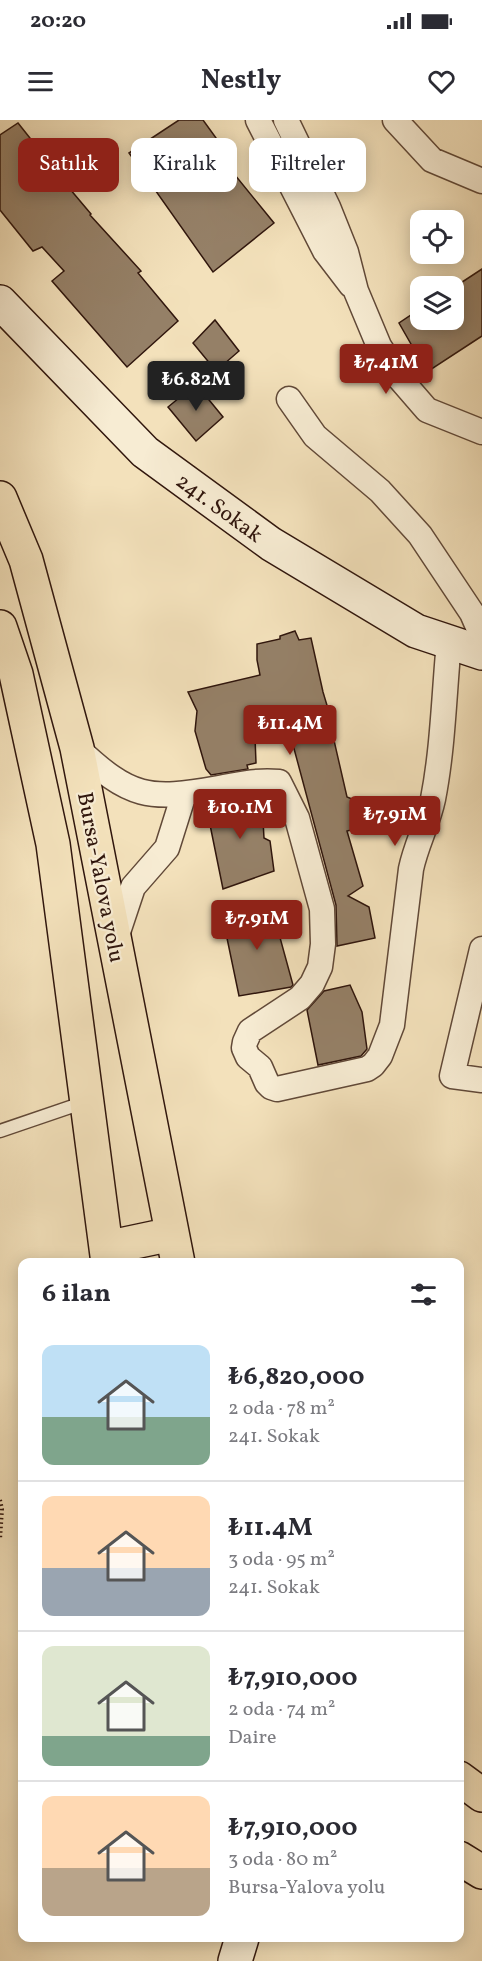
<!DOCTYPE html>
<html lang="tr">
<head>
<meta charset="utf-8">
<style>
  body { margin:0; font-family:Vollkorn,serif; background:#f7f7f7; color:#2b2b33; height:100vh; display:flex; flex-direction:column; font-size:22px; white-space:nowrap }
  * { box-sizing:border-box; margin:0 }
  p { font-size:20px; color:#7c7c81 }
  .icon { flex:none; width:33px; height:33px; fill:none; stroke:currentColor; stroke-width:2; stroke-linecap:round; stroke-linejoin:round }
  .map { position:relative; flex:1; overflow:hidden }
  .side { position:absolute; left:18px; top:1138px; width:446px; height:684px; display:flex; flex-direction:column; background:#fff; border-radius:12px; box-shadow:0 3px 15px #0003 }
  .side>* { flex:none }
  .banner { position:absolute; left:18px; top:18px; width:447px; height:54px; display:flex; gap:12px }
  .tools { position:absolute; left:410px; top:90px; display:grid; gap:12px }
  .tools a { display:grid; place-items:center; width:54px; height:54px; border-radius:12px; background:#fff; box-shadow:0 3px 15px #0003; font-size:30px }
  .price { position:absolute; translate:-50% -51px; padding:0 14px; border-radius:6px; background:#8f2418; color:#fff; font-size:20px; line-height:39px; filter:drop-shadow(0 2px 3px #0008) }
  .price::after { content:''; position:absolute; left:50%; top:36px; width:18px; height:14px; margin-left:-9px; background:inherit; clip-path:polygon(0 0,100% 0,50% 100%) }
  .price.active { background:#222; color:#fff }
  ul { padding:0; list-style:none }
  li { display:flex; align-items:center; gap:18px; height:150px; padding:0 24px }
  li+li { border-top:2px solid #e1e1e2 }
  li span { display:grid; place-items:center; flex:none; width:168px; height:120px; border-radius:12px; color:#555 }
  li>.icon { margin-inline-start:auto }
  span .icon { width:72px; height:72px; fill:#fffc; stroke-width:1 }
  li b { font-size:26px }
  h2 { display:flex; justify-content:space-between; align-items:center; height:72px; padding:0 24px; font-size:26px }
  .tag { padding:0 21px; border-radius:12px; background:#fff; box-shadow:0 3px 15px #0003; font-size:21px; line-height:54px }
  .tag.active { background:#8f2418; color:#fff }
  .status { display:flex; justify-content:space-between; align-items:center; height:42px; padding:0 30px; background:#fff; direction:ltr }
  .status svg { height:16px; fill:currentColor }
  header { display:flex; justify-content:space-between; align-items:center; height:78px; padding:0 24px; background:#fff; font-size:27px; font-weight:700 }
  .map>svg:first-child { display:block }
  .building { fill:#958067; stroke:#30160d; stroke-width:1.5 }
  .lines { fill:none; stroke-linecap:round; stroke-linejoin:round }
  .lane-casing { stroke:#614938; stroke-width:15 }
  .street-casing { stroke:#614938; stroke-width:27 }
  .secondary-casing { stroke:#30160d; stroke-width:36 }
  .highway-casing { stroke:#30160d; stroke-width:36 }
  .path { stroke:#30160d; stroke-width:4; stroke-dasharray:1.5 3; stroke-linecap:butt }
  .lane { stroke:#f7ecd3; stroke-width:12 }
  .street { stroke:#f7ecd3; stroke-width:24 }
  .secondary { stroke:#f7ecd3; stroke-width:33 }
  .highway { stroke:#f3e1bb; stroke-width:33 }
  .labels { text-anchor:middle; stroke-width:4.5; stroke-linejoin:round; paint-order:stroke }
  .street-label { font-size:22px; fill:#30160d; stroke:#f7ecd3 }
</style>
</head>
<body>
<div class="status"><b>20:20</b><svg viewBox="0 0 49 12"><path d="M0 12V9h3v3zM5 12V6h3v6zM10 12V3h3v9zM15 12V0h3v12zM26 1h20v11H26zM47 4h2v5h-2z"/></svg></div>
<header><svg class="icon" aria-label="menu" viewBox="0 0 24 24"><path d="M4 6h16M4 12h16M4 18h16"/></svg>Nestly<svg class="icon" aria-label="heart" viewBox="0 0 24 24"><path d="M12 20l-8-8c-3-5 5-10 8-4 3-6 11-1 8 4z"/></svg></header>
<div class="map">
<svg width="482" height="1841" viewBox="0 0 482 1841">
  <rect width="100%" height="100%" fill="#f3e1bb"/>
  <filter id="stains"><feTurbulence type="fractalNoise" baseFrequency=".00333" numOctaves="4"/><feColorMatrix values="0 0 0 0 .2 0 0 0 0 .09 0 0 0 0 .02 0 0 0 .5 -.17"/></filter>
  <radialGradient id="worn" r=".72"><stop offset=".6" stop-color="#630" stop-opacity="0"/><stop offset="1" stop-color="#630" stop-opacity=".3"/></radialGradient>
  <path class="building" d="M179,0h24l29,40 -6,4 48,59 -61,49 -84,-119z
    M18,3l31,39 -1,1 43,51 -1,1 51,56 -3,2 40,48 -51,46 -75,-86 12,-10 -22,-24 -9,4 -33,-41v-75z
    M482,149v67l-55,36 -28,-49 21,-14v11h33v-32z
    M215,200l24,31 -23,20 -23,-28z
    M196,264l27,33 -27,24 -28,-34z
    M295,511l4,9 12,-2 12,54 9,30 -2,1 17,74 5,2 7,29 -12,3 16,55 -15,10 21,11 6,31 -38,8 -1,-41 -47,-175 -34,7 1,26 -9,2 1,4 -37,6 -5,-6 -11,-38 2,-20 -9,-19 72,-17 -3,-15v-16l23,-5v-3z
    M255,676l1,4 6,2 2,36 6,3 4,30 -51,18 -17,-84z
    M273,785l9,28 -3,1 14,51 -2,2 -52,9 -17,-82z
    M350,865l12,27 5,37 -6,7 -43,9 -11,-55 17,-19z"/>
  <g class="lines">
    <defs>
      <path id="lane" d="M0,1011l85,-29"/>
      <path id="street" d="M258,0l67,131 26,34
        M286,0l42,87 18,45 10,39 23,55 22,34 26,30 55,22
        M395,0l37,40 50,21
        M289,279l26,37 65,55 40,44 52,78 10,23
        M77,628c53,50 71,53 142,40 21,-4 38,-8 60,-6l18,36 25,91 1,35 -3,23 -8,17 -12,14 -50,33 -5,11 -1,6 4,9 12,10 7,16 4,4 6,2 90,-20 6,-4 7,-9 12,-31 19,-156c5,-24 17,-46 22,-70 10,-51 11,-105 16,-157
        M116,818l17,-51 34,-39 17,-54
        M482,829l-30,127 30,4"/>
      <path id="secondary" d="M0,182l145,150 126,92 145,87 66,22
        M235,1841l7,-23"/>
      <path id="highway" d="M0,378l26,62 51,188 101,515
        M0,507l16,47 37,170 55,419
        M106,1128l66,-14
        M459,1658l23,17
        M459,1738l23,14"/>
    </defs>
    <use href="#lane" class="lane-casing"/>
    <use href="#street" class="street-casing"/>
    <use href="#secondary" class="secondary-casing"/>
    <use href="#highway" class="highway-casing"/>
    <path class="path" d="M0,1380l2,9 -2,31"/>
    <use href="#lane" class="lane"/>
    <use href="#street" class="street"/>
    <use href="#secondary" class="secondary"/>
    <use href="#highway" class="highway"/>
  </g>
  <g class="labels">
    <g class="street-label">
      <text transform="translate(220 387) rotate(36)" y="8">241. Sokak</text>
      <text transform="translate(102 757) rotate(79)" y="8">Bursa-Yalova yolu</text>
    </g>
  </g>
  <rect width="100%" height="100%" filter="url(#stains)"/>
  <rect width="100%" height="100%" fill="url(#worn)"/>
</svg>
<div class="tools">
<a><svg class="icon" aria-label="locate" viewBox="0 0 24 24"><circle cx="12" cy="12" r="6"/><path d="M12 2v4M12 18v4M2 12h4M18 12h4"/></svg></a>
<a><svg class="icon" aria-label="layers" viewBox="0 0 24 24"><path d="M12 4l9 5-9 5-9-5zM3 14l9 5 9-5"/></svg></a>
</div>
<b class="price" style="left:386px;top:275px">₺7.41M</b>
<b class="price active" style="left:196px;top:292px">₺6.82M</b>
<b class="price" style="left:290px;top:636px">₺11.4M</b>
<b class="price" style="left:240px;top:720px">₺10.1M</b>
<b class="price" style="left:395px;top:727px">₺7.91M</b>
<b class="price" style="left:257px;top:831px">₺7.91M</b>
<div class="banner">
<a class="tag active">Satılık</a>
<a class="tag">Kiralık</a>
<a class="tag">Filtreler</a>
</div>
<section class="side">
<h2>6 ilan<svg class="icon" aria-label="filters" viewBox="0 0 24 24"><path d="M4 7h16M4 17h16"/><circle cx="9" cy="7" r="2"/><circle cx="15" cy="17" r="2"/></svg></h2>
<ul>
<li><span style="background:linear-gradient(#bfe0f5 60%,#7fa58c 0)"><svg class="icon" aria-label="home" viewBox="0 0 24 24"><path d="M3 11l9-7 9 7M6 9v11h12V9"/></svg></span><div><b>₺6,820,000</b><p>2 oda · 78 m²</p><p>241. Sokak</p></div></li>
<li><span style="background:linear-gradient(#ffd9b3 60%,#9aa5b1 0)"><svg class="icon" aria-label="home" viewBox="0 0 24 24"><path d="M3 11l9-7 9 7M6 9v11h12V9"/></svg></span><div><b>₺11.4M</b><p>3 oda · 95 m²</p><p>241. Sokak</p></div></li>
<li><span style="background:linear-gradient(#dfe7d0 75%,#7fa58c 0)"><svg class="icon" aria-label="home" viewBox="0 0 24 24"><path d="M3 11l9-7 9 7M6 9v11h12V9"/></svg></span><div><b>₺7,910,000</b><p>2 oda · 74 m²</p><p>Daire</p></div></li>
<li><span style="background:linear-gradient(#ffd9b3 60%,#b9a48a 0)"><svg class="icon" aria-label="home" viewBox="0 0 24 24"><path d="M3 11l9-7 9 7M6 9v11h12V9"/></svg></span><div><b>₺7,910,000</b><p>3 oda · 80 m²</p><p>Bursa-Yalova yolu</p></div></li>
</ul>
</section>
</div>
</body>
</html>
